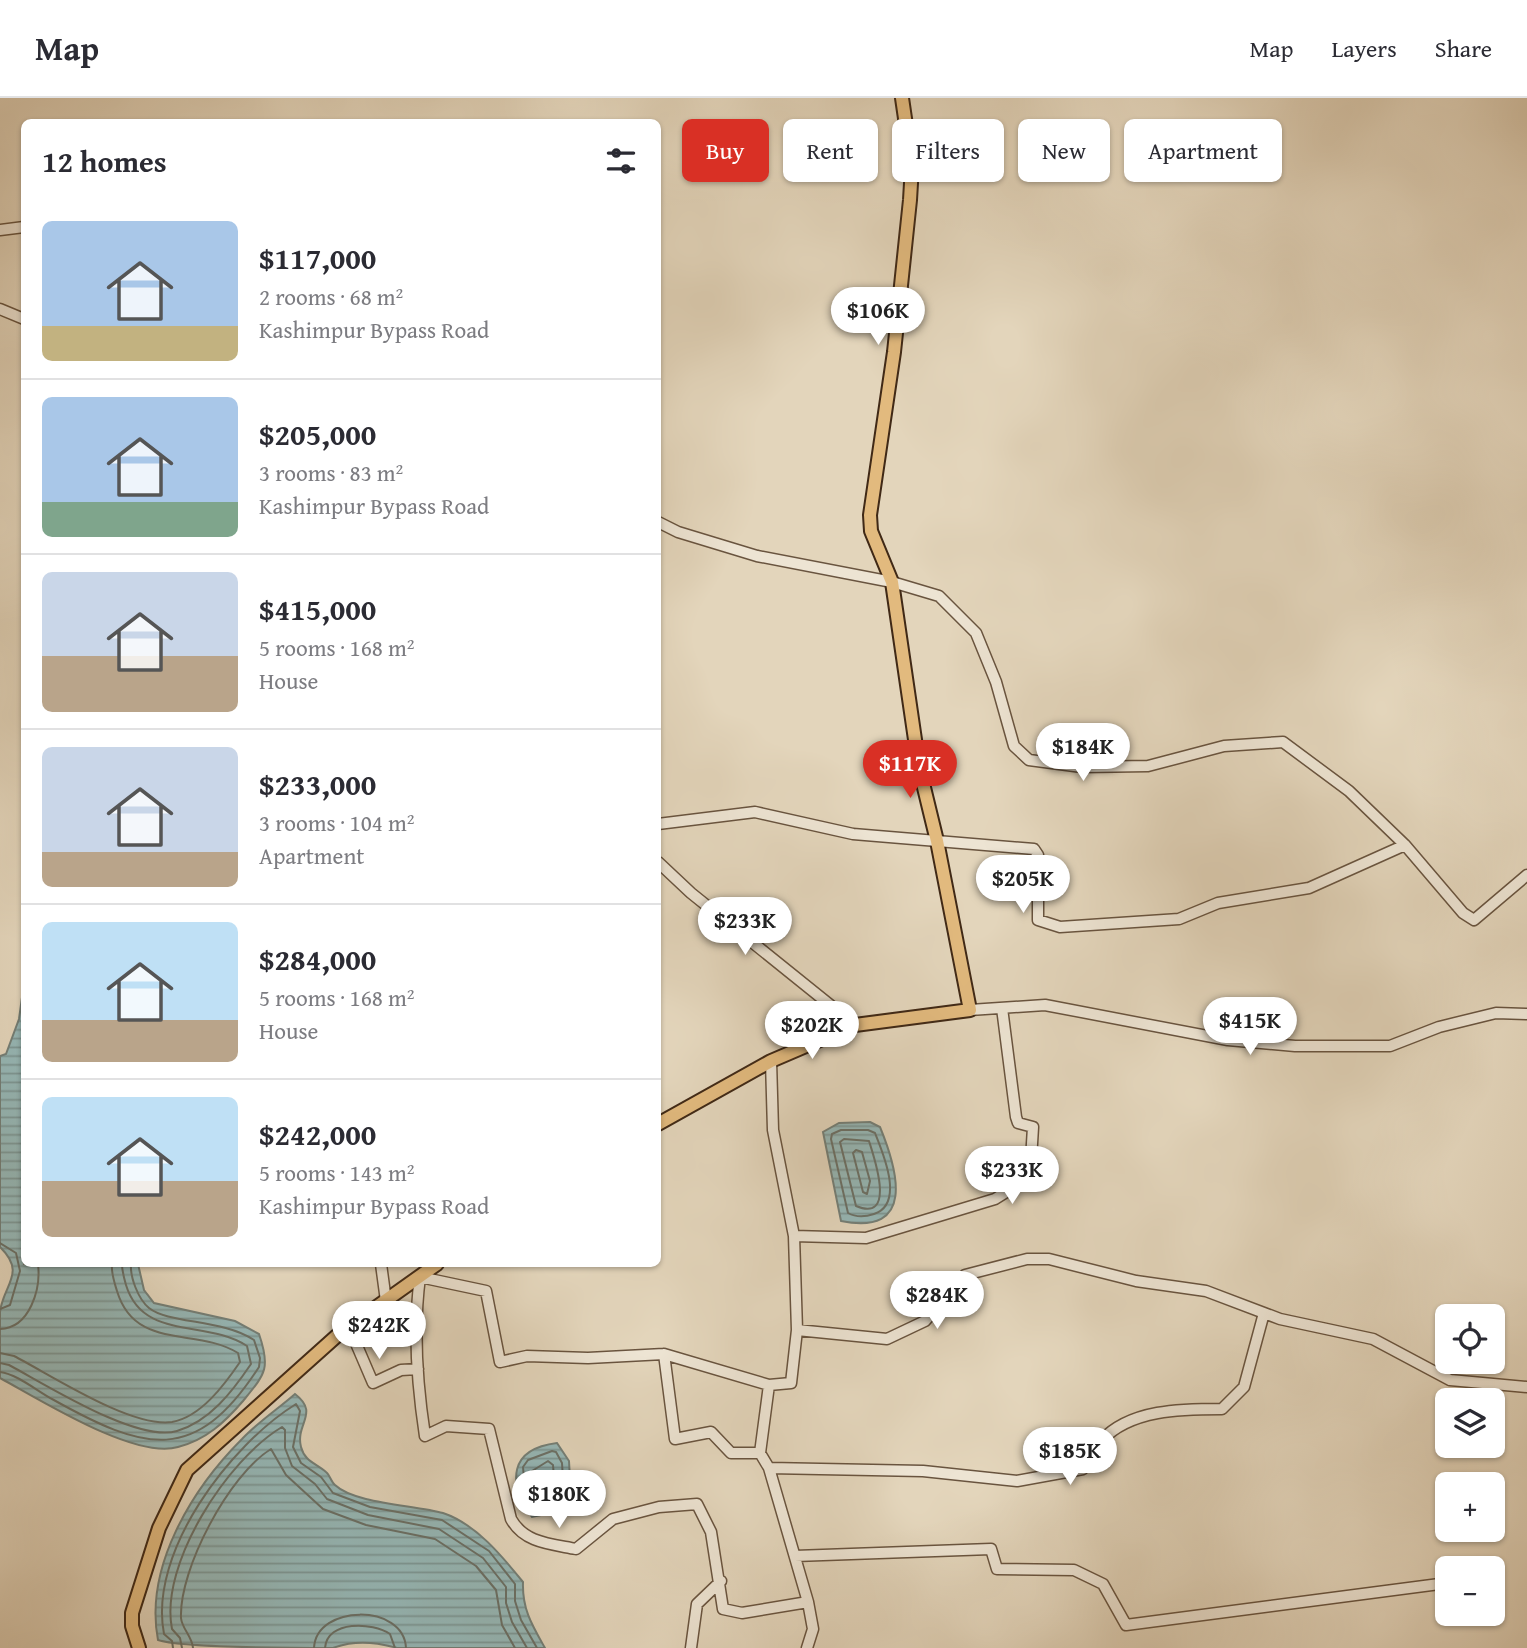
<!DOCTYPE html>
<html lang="en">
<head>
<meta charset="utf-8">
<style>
  body { margin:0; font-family:"Gentium Book Plus",serif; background:#f7f7f7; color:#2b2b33; height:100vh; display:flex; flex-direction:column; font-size:26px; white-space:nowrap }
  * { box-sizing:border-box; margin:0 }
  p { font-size:23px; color:#7c7c81 }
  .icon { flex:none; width:38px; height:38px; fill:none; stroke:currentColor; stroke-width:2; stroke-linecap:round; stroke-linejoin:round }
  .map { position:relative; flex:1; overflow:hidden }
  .sheet { position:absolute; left:21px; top:21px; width:640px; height:1148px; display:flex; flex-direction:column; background:#fff; border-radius:10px; box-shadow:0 2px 5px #0004 }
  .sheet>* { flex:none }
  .guide { position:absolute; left:682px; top:21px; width:665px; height:63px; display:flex; gap:14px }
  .fabs { position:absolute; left:1435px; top:1206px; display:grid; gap:14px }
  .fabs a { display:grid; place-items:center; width:70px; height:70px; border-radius:10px; background:#fff; box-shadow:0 2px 5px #0004; font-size:35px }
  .price { position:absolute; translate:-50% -60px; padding:0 16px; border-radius:24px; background:#fff; color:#222; font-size:23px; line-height:46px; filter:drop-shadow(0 2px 4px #0008) }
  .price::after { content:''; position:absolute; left:50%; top:42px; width:21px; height:16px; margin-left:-10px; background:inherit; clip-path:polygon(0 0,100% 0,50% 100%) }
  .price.on { background:#d93025; color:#fff }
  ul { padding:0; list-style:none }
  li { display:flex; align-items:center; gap:21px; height:175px; padding:0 21px }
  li+li { border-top:2px solid #e1e1e2 }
  li span { display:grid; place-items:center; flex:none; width:196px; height:140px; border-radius:10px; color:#555 }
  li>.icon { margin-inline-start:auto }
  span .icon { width:84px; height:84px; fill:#fffc; stroke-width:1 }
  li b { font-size:30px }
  h2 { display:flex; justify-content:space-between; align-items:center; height:84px; padding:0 21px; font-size:30px }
  .chip { padding:0 24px; border-radius:10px; background:#fff; box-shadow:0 2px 5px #0004; font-size:24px; line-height:63px }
  .chip.on { background:#d93025; color:#fff }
  header { display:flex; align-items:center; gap:42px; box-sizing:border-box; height:98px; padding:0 35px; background:#fff; border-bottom:2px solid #e1e1e2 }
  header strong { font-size:33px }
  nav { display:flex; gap:38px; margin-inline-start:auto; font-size:24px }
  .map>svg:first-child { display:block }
  .water { fill:url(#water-rules); stroke:#747f77; stroke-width:2 }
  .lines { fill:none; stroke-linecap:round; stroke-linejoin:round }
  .shore { stroke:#6b7066; stroke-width:2 }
  .minor-casing { stroke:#69543f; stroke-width:13 }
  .major-casing { stroke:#402916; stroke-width:16 }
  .minor { stroke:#ede4d3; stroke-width:10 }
  .major { stroke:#e2ba7e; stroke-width:12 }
</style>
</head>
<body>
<header>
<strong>Map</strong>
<nav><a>Map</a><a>Layers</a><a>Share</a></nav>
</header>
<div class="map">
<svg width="1527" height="1550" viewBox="0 0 1527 1550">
  <defs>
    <pattern id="water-rules" width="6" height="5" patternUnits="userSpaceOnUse" patternTransform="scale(1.75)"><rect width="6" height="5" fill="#96b8b7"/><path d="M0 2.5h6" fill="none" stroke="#7c9694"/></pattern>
  </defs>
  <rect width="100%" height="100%" fill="#e3d5bb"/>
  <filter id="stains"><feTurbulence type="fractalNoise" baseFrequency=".00286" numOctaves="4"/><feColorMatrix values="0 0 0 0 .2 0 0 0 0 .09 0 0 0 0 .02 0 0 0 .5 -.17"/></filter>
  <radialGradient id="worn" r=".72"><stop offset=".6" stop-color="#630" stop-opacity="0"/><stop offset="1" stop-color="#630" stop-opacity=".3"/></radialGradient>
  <path class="water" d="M24,885v281h114l6,26 10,13 81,18 24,13c12,35 6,40 -16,67 -18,21 -37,39 -65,46 -43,13 -139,-48 -178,-69 0,-22 0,-45 0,-66 3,-27 27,-39 0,-65v-191l6,-2 13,-35z
    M870,1024l10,5c18,44 36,109 -39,94l-18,-89 16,-9z
    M295,1296c25,19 0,30 6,53 4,15 15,16 25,25 4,3 5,10 9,13 20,19 81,20 108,28 33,11 59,43 80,69 -1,27 9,43 22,66h-148c-21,-6 -43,-8 -64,0 -35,0 -151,0 -175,-8 -14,-73 34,-151 84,-201 16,-17 36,-30 53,-45z
    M557,1345l12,18 2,37 -16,14 -23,5c-25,-35 -23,-68 25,-74z"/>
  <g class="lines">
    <path class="shore" d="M841,1032h27l7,3c8,20 30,71 -1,81 -9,3 -17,4 -26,-1l-17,-74 1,-5z
      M844,1041l25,2c5,16 28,82 -13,65l-16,-64z
      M856,1052l6,2 8,29 -3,13 -4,-2 -10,-39z
      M0,1145l16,10 4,18 -10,34 -10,4
      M0,1231c30,-1 41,-40 38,-65
      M0,1255l14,3c37,19 117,72 158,66 29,-5 53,-38 68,-60l-2,-9c-42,-26 -103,-2 -121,-62 -3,-10 -6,-18 -5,-27
      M0,1265l9,2c36,19 128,78 168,66 33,-10 55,-39 74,-67l-4,-18c-41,-27 -104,-5 -121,-61 -2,-7 -4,-14 -4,-21
      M0,1274c17,2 37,19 52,27 93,52 143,67 207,-32l1,-9 -6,-18c-31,-21 -85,-16 -105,-32 -11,-9 -19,-31 -18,-44
      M552,1353l4,1 6,11 2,33 -12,10 -16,4 -11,-20 -2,-23 5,-7z
      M548,1363l5,4 2,27 -15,8 -7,-12 -1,-17z
      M173,1550l-1,-7 -8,-7c-16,-82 66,-189 132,-230l4,7 -7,36 8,16 20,14 12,16 37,14 72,13 47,31 26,33v17l6,19 16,28
      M182,1550l-2,-10 -8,-9c-13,-65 56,-170 110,-202l3,3v18l7,18 23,18 12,15 41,16 71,14 44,29 23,29v16l6,19 15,26
      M193,1550c-1,-12 -11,-19 -12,-30 -2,-49 48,-143 90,-169l15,26 37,34 43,16 69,14 41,27 20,24 6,35 13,23
      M314,1550c2,-44 90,-45 92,0
      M325,1550c2,-28 48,-26 65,-14l5,14"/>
    <defs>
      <path id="minor" d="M0,132l24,-3
        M0,211l24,10
        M658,424l20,10 79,24 135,26 47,14 37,37 20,49 18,64 15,14 53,7 66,-1 76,-20 59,-4 66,49 56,54 58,68 11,7 53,-45
        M658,726l97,-12 98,22 181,15 4,6v65l22,7 119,-8 39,-16 91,-15 96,-43
        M658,764l33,31 164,132
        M970,912l75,-5 183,35 67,6h95l49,-19 57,-14 31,1
        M771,963l2,69 21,106 3,94
        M794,1138l72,2 129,-39 29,-18 7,-21 2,-33 -15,-4 -2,-6 -14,-109
        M381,1166l5,37
        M349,1229l24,56 28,-13 17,-1
        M664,1256l11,85 36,-7 20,21h29
        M769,1287l-9,68 9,15 39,134 5,27 -6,19
        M769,1370l154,3 94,10 66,-12c6,-9 11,-20 18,-28 29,-32 81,-32 121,-32l22,-22 20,-74
        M795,1458l196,-7 6,20 77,1 29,14 23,41 321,-42
        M1493,1480v-1
        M808,1504l-66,11 -19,-4 -12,-77 -14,-28 -38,3 -46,12 -37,30c-25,-5 -52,-6 -65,-30l-22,-90 -43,-3 -21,10c-8,-52 -12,-107 -5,-159l66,14 14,71 27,-6 61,2 76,-4 105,31 22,-2 6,-53 90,9 38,-18 40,-46 62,-16h22l87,22 70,10 74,28 93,20 77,41 77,7
        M691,1550l6,-44 24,-23"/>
      <path id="major" d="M658,1026l113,-63 84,-36 115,-15 -33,-169 -18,-74 -27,-185 -21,-51 -1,-16 24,-163 16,-152 2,-34 -10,-68
        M139,1550l-7,-22v-13l27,-85 28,-58 153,-137 97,-69"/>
    </defs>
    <use href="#minor" class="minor-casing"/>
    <use href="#major" class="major-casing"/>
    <use href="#minor" class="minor"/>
    <use href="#major" class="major"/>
  </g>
  <rect width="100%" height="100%" filter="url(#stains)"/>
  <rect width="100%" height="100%" fill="url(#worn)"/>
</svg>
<div class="fabs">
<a><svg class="icon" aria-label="locate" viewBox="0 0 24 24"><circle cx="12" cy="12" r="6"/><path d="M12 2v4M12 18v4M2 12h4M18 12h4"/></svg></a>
<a><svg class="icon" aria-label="layers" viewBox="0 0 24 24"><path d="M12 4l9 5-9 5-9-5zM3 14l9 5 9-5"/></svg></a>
<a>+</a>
<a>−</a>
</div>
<b class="price" style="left:878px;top:249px">$106K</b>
<b class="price" style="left:1083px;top:685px">$184K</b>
<b class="price on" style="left:910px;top:702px">$117K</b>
<b class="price" style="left:1023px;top:817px">$205K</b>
<b class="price" style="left:745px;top:859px">$233K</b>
<b class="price" style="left:1250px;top:959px">$415K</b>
<b class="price" style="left:812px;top:963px">$202K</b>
<b class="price" style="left:1012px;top:1108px">$233K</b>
<b class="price" style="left:937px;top:1233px">$284K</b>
<b class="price" style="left:379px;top:1263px">$242K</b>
<b class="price" style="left:1070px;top:1389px">$185K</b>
<b class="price" style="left:559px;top:1432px">$180K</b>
<div class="guide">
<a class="chip on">Buy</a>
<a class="chip">Rent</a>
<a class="chip">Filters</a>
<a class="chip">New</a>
<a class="chip">Apartment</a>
</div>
<section class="sheet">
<h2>12 homes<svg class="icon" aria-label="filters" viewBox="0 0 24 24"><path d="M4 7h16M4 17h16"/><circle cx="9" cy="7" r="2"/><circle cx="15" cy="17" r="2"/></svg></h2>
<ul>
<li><span style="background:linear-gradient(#a9c7e8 75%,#c2b280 0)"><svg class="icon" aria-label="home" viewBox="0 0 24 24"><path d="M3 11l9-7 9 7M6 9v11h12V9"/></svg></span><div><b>$117,000</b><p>2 rooms · 68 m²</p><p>Kashimpur Bypass Road</p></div></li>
<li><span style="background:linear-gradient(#a9c7e8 75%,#7fa58c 0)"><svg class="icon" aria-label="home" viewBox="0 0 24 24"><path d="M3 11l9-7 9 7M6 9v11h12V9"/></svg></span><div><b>$205,000</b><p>3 rooms · 83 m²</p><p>Kashimpur Bypass Road</p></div></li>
<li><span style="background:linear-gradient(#c9d6e8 60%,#b9a48a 0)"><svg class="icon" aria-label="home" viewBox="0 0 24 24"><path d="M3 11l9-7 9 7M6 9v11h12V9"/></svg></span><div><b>$415,000</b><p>5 rooms · 168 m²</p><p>House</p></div></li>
<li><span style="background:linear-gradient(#c9d6e8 75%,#b9a48a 0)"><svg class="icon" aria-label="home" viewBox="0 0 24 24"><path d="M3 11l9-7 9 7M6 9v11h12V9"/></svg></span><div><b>$233,000</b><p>3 rooms · 104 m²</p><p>Apartment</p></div></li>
<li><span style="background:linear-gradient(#bfe0f5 70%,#b9a48a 0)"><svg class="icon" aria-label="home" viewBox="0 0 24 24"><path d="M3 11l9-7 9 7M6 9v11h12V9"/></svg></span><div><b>$284,000</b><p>5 rooms · 168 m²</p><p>House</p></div></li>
<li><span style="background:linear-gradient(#bfe0f5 60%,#b9a48a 0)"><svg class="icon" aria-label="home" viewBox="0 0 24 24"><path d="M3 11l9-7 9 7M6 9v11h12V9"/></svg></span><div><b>$242,000</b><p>5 rooms · 143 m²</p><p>Kashimpur Bypass Road</p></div></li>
</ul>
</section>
</div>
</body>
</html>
